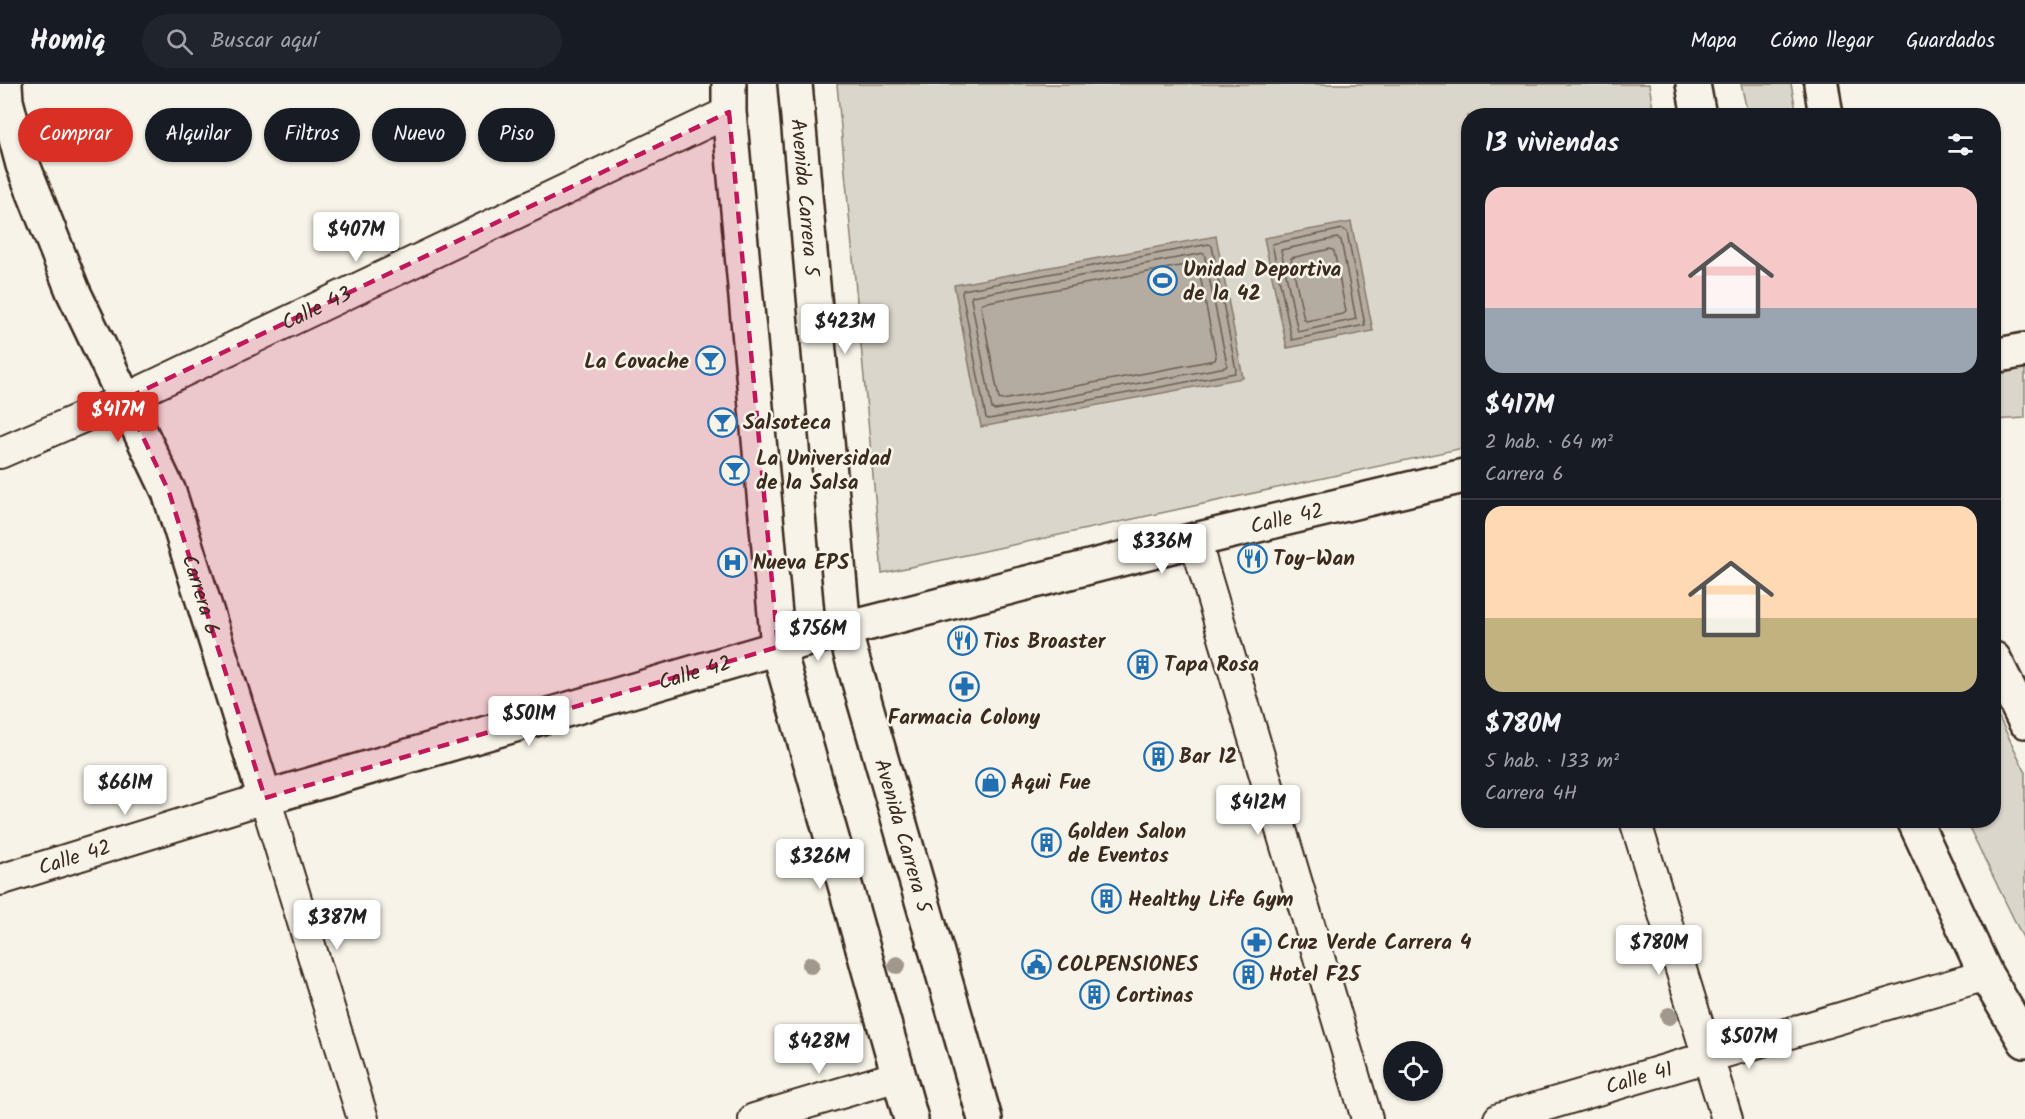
<!DOCTYPE html>
<html lang="es">
<head>
<meta charset="utf-8">
<style>
  body { margin:0; font-family:Kalam,sans-serif; background:#20242c; color:#f1f3f6; height:100vh; display:flex; flex-direction:column; font-size:22px; white-space:nowrap }
  * { box-sizing:border-box; margin:0 }
  p { font-size:20px; color:#9ea1a6 }
  .icon { flex:none; width:33px; height:33px; fill:none; stroke:currentColor; stroke-width:2; stroke-linecap:round; stroke-linejoin:round }
  .map { position:relative; flex:1; overflow:hidden }
  .side { position:absolute; left:1461px; top:24px; width:540px; height:720px; display:flex; flex-direction:column; background:#171b24; border-radius:24px; box-shadow:0 2px 4px #0004 }
  .side>* { flex:none }
  .guide { position:absolute; left:18px; top:24px; width:570px; height:54px; display:flex; gap:12px }
  .controls { position:absolute; left:1383px; top:957px; display:grid; gap:12px }
  .controls a { display:grid; place-items:center; width:60px; height:60px; border-radius:50%; background:#171b24; box-shadow:0 2px 4px #0004; font-size:30px }
  .price { position:absolute; translate:-50% -51px; padding:0 14px; border-radius:6px; background:#fff; color:#222; font-size:20px; line-height:39px; filter:drop-shadow(0 2px 3px #0008) }
  .price::after { content:''; position:absolute; left:50%; top:36px; width:18px; height:14px; margin-left:-9px; background:inherit; clip-path:polygon(0 0,100% 0,50% 100%) }
  .price.current { background:#d93025; color:#fff }
  ul { padding:0; list-style:none }
  li { display:grid; align-content:center; gap:12px; height:318px; padding:0 24px }
  li+li { border-top:2px solid #363941 }
  li span { display:grid; place-items:center; height:186px; border-radius:18px; color:#555 }
  li>.icon { margin-inline-start:auto }
  span .icon { width:108px; height:108px; fill:#fffc; stroke-width:1 }
  li b { font-size:26px }
  h2 { display:flex; justify-content:space-between; align-items:center; height:72px; padding:0 24px; font-size:26px }
  .tag { padding:0 21px; border-radius:27px; background:#171b24; box-shadow:0 2px 4px #0004; font-size:21px; line-height:54px }
  .tag.current { background:#d93025; color:#fff }
  header { display:flex; align-items:center; gap:36px; box-sizing:border-box; height:84px; padding:0 30px; background:#171b24; border-bottom:2px solid #363941 }
  header strong { font-size:28px }
  nav { display:flex; gap:33px; margin-inline-start:auto; font-size:21px }
  .search { width:420px; height:54px; background:#20242c; display:flex; align-items:center; gap:15px; box-sizing:border-box; padding:0 21px; border-radius:33px; color:#9ea1a6; font-size:22px }
  .map>svg:first-child { display:block }
  .green { fill:#dbd6cb; stroke:#8b8074; stroke-width:1.5 }
  .water { fill:#b4aca0; stroke:#84786c; stroke-width:1.5 }
  .lines { fill:none; stroke-linecap:round; stroke-linejoin:round }
  .shore { stroke:#6b5e52; stroke-width:1.5 }
  .minor-casing { stroke:#3b2a1e; stroke-width:34 }
  .tertiary-casing { stroke:#3b2a1e; stroke-width:38 }
  .secondary-casing { stroke:#3b2a1e; stroke-width:38 }
  .primary-casing { stroke:#3b2a1e; stroke-width:38 }
  .minor { stroke:#f7f3e8; stroke-width:30 }
  .tertiary { stroke:#f7f3e8; stroke-width:33 }
  .secondary { stroke:#f7f3e8; stroke-width:33 }
  .primary { stroke:#f7f3e8; stroke-width:33 }
  .tree { fill:#a1978c }
  .marked { fill:#c2185b; fill-opacity:0.2; stroke:#c2185b; stroke-width:4.5; stroke-dasharray:12 8; stroke-linejoin:round }
  .labels { text-anchor:middle; stroke-width:5; stroke-linejoin:round; paint-order:stroke }
  .street-label { font-size:21px; fill:#3b2a1e; stroke:#f7f3e8 }
  .poi-label { font-size:21px; font-weight:bold; fill:#3b2a1e; stroke:#f7f3e8; text-anchor:start }
</style>
</head>
<body>
<header>
<strong>Homiq</strong>
<div class="search"><svg class="icon" aria-label="search" viewBox="0 0 24 24"><circle cx="10" cy="10" r="6"/><path d="M15 15l6 6"/></svg>Buscar aquí</div>
<nav><a>Mapa</a><a>Cómo llegar</a><a>Guardados</a></nav>
</header>
<div class="map">
<svg width="2025" height="1035" viewBox="0 0 2025 1035">
  <rect width="100%" height="100%" fill="#f7f3e8"/>
  <filter id="ink" filterUnits="userSpaceOnUse"><feTurbulence type="fractalNoise" baseFrequency=".0167" numOctaves="2"/><feDisplacementMap in="SourceGraphic" scale="12" xChannelSelector="R" yChannelSelector="G"/><feConvolveMatrix kernelMatrix="1 2 1 2 8 2 1 2 1" color-interpolation-filters="sRGB"/></filter>
  <g filter="url(#ink)">
    <path class="green" d="M837,0h812l5,31 -186,1v331l-586,126z
      M1741,0h50l6,31h-49z
      M2025,277v57l-31,2v-51z
      M1994,623l31,64v171l-59,-121 28,-1z"/>
    <path class="water" d="M1351,138l22,109 -86,17 -23,-110z
      M1216,152l27,142 -262,49 -27,-142z"/>
    <g class="lines">
      <path class="shore" d="M1343,145l4,3 18,93 -73,15 -20,-96z
        M1337,154l4,2 15,79 -58,13 -17,-82z
        M1209,160l3,2 24,124 -1,3 -246,46 -3,-1 -24,-125 1,-3z
        M1330,165l4,2 12,61 -3,2 -37,7 -2,-2 -13,-61z
        M1204,169l23,111 -1,3 -231,43 -3,-1 -21,-110 1,-3z
        M1196,179l2,2 18,92 -1,3 -213,40 -3,-1 -18,-93 1,-3z"/>
      <defs>
        <g id="minor">
          <path id="s1" d="M0,369l125,-54 604,-287"/>
          <path d="M1195,456l172,579"/>
          <path d="M1635,736l92,299"/>
          <path id="s2" d="M0,796l265,-82 98,321"/>
          <path d="M754,1035l144,-43"/>
          <path id="s3" d="M1499,1035l487,-144"/>
        </g>
        <g id="tertiary">
          <path id="s4" d="M5,0l1,17 17,64 50,126 96,201 96,306 554,-162 376,-96 273,-65"/>
          <path d="M1994,272l31,-6"/>
        </g>
        <g id="secondary">
          <path d="M729,0v28l49,535 133,472"/>
          <path id="s5" d="M795,0l49,546 141,489"/>
        </g>
        <path id="primary" d="M1693,0l6,32
          M1821,0l5,32
          M1994,575l31,62
          M1914,736l72,155 39,66"/>
      </defs>
      <use href="#minor" class="minor-casing"/>
      <use href="#tertiary" class="tertiary-casing"/>
      <use href="#secondary" class="secondary-casing"/>
      <use href="#primary" class="primary-casing"/>
      <use href="#minor" class="minor"/>
      <use href="#tertiary" class="tertiary"/>
      <use href="#secondary" class="secondary"/>
      <use href="#primary" class="primary"/>
    </g>
    <g class="tree">
      <circle cx="811" cy="881" r="9"/>
      <circle cx="897" cy="881" r="9"/>
      <circle cx="1669" cy="932" r="9"/>
      <circle cx="826" cy="963" r="9"/>
    </g>
  </g>
  <path class="marked" d="M729,28l49,535 -513,151 -96,-306 -44,-93z"/>
  <defs>
    <symbol id="stadium-ring" viewBox="-11 -11 22 22"><circle r="9.5" fill="#f7f3e8" stroke="#1f6fb2" stroke-width="1.5"/><path d="M0-5a6.5 5 0 1 0 0 10a6.5 5 0 1 0 0-10ZM-3.5-1.8h7v3.6h-7Z" fill="#1f6fb2"/></symbol>
    <symbol id="bar-ring" viewBox="-11 -11 22 22"><circle r="9.5" fill="#f7f3e8" stroke="#1f6fb2" stroke-width="1.5"/><path d="M-6-5H6L.8 .8V4.5H3.5V6h-7V4.5H-.8V.8Z" fill="#1f6fb2"/></symbol>
    <symbol id="restaurant-ring" viewBox="-11 -11 22 22"><circle r="9.5" fill="#f7f3e8" stroke="#1f6fb2" stroke-width="1.5"/><path d="M-5-6h1v4h1v-4h1v4h1v-4h1v5L-1.5 .5V6h-2V.5L-5-1ZM5-6V6H3V1.5H1.5Q1.5-4 5-6Z" fill="#1f6fb2"/></symbol>
    <symbol id="hospital-ring" viewBox="-11 -11 22 22"><circle r="9.5" fill="#f7f3e8" stroke="#1f6fb2" stroke-width="1.5"/><path d="M-5-5h3v3.5h4V-5h3V5h-3V1.5h-4V5h-3Z" fill="#1f6fb2"/></symbol>
    <symbol id="building-ring" viewBox="-11 -11 22 22"><circle r="9.5" fill="#f7f3e8" stroke="#1f6fb2" stroke-width="1.5"/><path d="M-4-6H4V6H1V3H-1V6H-4ZM-2.5-4.3h1.7v1.8h-1.7ZM.8-4.3h1.7v1.8H.8ZM-2.5-1h1.7V.8h-1.7ZM.8-1h1.7V.8H.8Z" fill="#1f6fb2"/></symbol>
    <symbol id="pharmacy-ring" viewBox="-11 -11 22 22"><circle r="9.5" fill="#f7f3e8" stroke="#1f6fb2" stroke-width="1.5"/><path d="M-2-6h4v4h4v4h-4v4h-4v-4h-4v-4h4Z" fill="#1f6fb2"/></symbol>
    <symbol id="shop-ring" viewBox="-11 -11 22 22"><circle r="9.5" fill="#f7f3e8" stroke="#1f6fb2" stroke-width="1.5"/><path d="M-5-2.5h2.3a2.7 3.5 0 0 1 5.4 0H5L5.5 6h-11ZM-1.5-2.5h3a1.5 2.3 0 0 0-3 0Z" fill="#1f6fb2"/></symbol>
    <symbol id="civic-ring" viewBox="-11 -11 22 22"><circle r="9.5" fill="#f7f3e8" stroke="#1f6fb2" stroke-width="1.5"/><path d="M-.6-6.5H3V-4.5H.6V-3L4-1V1h2V6H-6V1h2V-1L-.6-3ZM-1.2 2.5V6h2.4V2.5Z" fill="#1f6fb2"/></symbol>
  </defs>
  <g fill-rule="evenodd">
    <use href="#stadium-ring" x="1146" y="180" width="33" height="33"/>
    <use href="#bar-ring" x="694" y="260" width="33" height="33"/>
    <use href="#bar-ring" x="706" y="322" width="33" height="33"/>
    <use href="#bar-ring" x="718" y="370" width="33" height="33"/>
    <use href="#restaurant-ring" x="1236" y="458" width="33" height="33"/>
    <use href="#hospital-ring" x="716" y="462" width="33" height="33"/>
    <use href="#restaurant-ring" x="946" y="540" width="33" height="33"/>
    <use href="#building-ring" x="1126" y="564" width="33" height="33"/>
    <use href="#pharmacy-ring" x="948" y="586" width="33" height="33"/>
    <use href="#building-ring" x="1142" y="656" width="33" height="33"/>
    <use href="#shop-ring" x="974" y="682" width="33" height="33"/>
    <use href="#building-ring" x="1030" y="742" width="33" height="33"/>
    <use href="#building-ring" x="1090" y="798" width="33" height="33"/>
    <use href="#pharmacy-ring" x="1240" y="842" width="33" height="33"/>
    <use href="#civic-ring" x="1020" y="864" width="33" height="33"/>
    <use href="#building-ring" x="1232" y="874" width="33" height="33"/>
    <use href="#building-ring" x="1078" y="894" width="33" height="33"/>
  </g>
  <g class="labels">
    <g class="street-label">
      <text dy="7" stroke="none"><textPath href="#s5" startOffset="114">Avenida Carrera 5</textPath></text>
      <text dy="7" stroke="none"><textPath href="#s1" startOffset="348">Calle 43</textPath></text>
      <text dy="7" stroke="none"><textPath href="#s4" startOffset="1822">Calle 42</textPath></text>
      <text dy="7" stroke="none"><textPath href="#s4" startOffset="549">Carrera 6</textPath></text>
      <text dy="7" stroke="none"><textPath href="#s4" startOffset="1210">Calle 42</textPath></text>
      <text dy="7" stroke="none"><textPath href="#s5" startOffset="762">Avenida Carrera 5</textPath></text>
      <text dy="7" stroke="none"><textPath href="#s2" startOffset="78">Calle 42</textPath></text>
      <text dy="7" stroke="none"><textPath href="#s3" startOffset="146">Calle 41</textPath></text>
    </g>
    <g class="poi-label">
      <text x="1183" y="192">Unidad Deportiva<tspan x="1183" dy="24">de la 42</tspan></text>
      <text x="689" y="284" text-anchor="end">La Covache</text>
      <text x="743" y="345">Salsoteca</text>
      <text x="756" y="381">La Universidad<tspan x="756" dy="24">de la Salsa</tspan></text>
      <text x="1273" y="481">Toy-Wan</text>
      <text x="753" y="485">Nueva EPS</text>
      <text x="983" y="564">Tios Broaster</text>
      <text x="1164" y="587">Tapa Rosa</text>
      <text x="964" y="640" text-anchor="middle">Farmacia Colony</text>
      <text x="1179" y="679">Bar 12</text>
      <text x="1011" y="705">Aqui Fue</text>
      <text x="1068" y="754">Golden Salon<tspan x="1068" dy="24">de Eventos</tspan></text>
      <text x="1128" y="822">Healthy Life Gym</text>
      <text x="1277" y="865">Cruz Verde Carrera 4</text>
      <text x="1057" y="887">COLPENSIONES</text>
      <text x="1269" y="897">Hotel F25</text>
      <text x="1116" y="918">Cortinas</text>
    </g>
  </g>
</svg>
<div class="controls">
<a><svg class="icon" aria-label="locate" viewBox="0 0 24 24"><circle cx="12" cy="12" r="6"/><path d="M12 2v4M12 18v4M2 12h4M18 12h4"/></svg></a>
</div>
<b class="price" style="left:356px;top:179px">$407M</b>
<b class="price" style="left:845px;top:271px">$423M</b>
<b class="price current" style="left:118px;top:359px">$417M</b>
<b class="price" style="left:1162px;top:491px">$336M</b>
<b class="price" style="left:818px;top:578px">$756M</b>
<b class="price" style="left:529px;top:663px">$501M</b>
<b class="price" style="left:125px;top:732px">$661M</b>
<b class="price" style="left:1258px;top:752px">$412M</b>
<b class="price" style="left:820px;top:806px">$326M</b>
<b class="price" style="left:337px;top:867px">$387M</b>
<b class="price" style="left:1659px;top:892px">$780M</b>
<b class="price" style="left:1749px;top:986px">$507M</b>
<b class="price" style="left:819px;top:991px">$428M</b>
<div class="guide">
<a class="tag current">Comprar</a>
<a class="tag">Alquilar</a>
<a class="tag">Filtros</a>
<a class="tag">Nuevo</a>
<a class="tag">Piso</a>
</div>
<section class="side">
<h2>13 viviendas<svg class="icon" aria-label="filters" viewBox="0 0 24 24"><path d="M4 7h16M4 17h16"/><circle cx="9" cy="7" r="2"/><circle cx="15" cy="17" r="2"/></svg></h2>
<ul>
<li><span style="background:linear-gradient(#f6c9c9 65%,#9aa5b1 0)"><svg class="icon" aria-label="home" viewBox="0 0 24 24"><path d="M3 11l9-7 9 7M6 9v11h12V9"/></svg></span><div><b>$417M</b><p>2 hab. · 64 m²</p><p>Carrera 6</p></div></li>
<li><span style="background:linear-gradient(#ffd9b3 60%,#c2b280 0)"><svg class="icon" aria-label="home" viewBox="0 0 24 24"><path d="M3 11l9-7 9 7M6 9v11h12V9"/></svg></span><div><b>$780M</b><p>5 hab. · 133 m²</p><p>Carrera 4H</p></div></li>
</ul>
</section>
</div>
</body>
</html>
